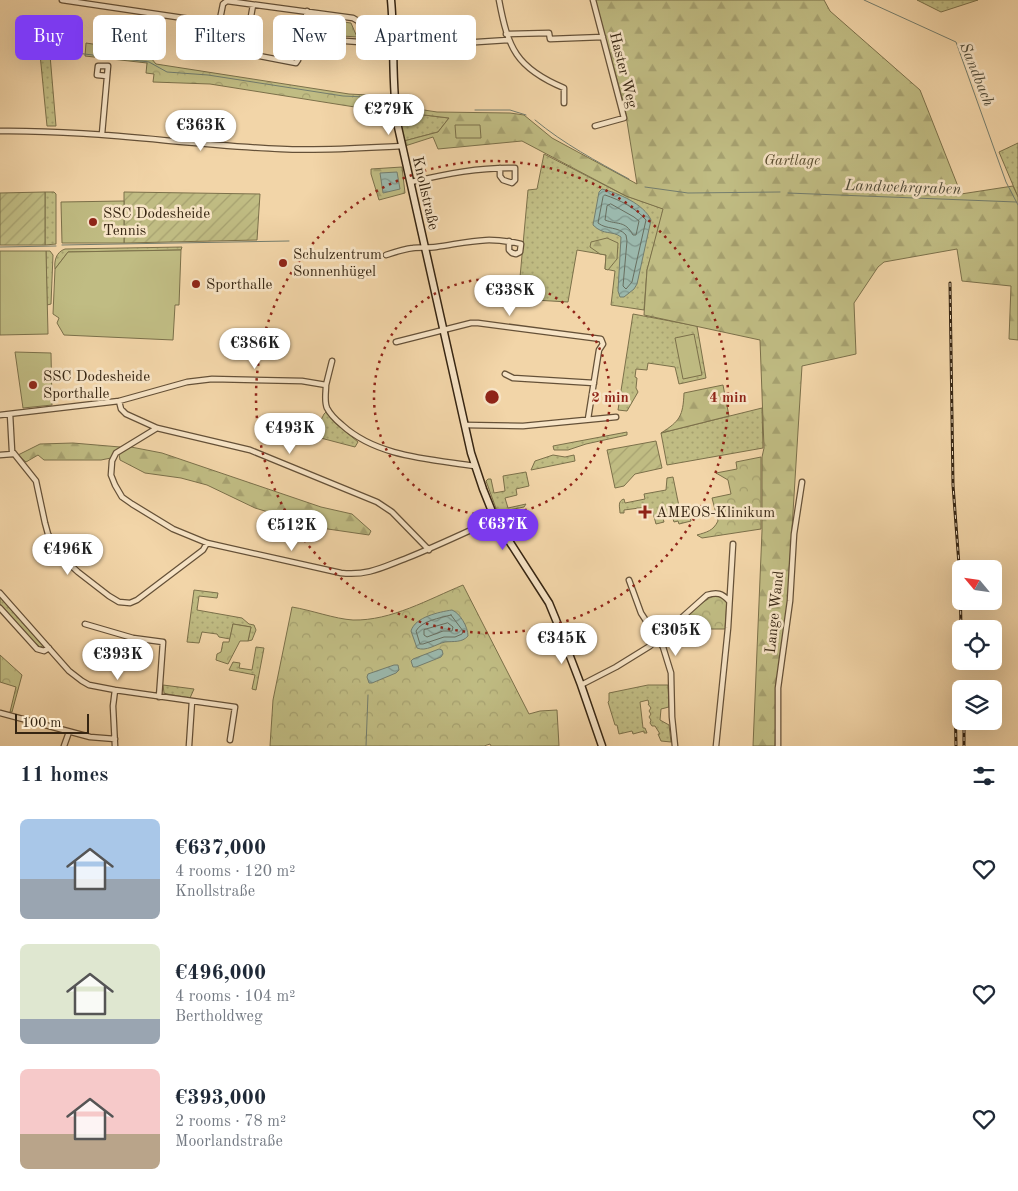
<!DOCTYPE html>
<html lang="en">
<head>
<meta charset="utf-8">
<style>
  body { margin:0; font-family:"Old Standard TT",serif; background:#f6f6f7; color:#1f2937; height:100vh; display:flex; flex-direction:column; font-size:19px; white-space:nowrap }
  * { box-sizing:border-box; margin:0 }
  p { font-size:16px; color:#747a83 }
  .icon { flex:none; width:28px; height:28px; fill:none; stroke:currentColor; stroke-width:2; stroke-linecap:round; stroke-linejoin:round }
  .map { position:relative; height:746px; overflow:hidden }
  .side { display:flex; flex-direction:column; background:#fff; flex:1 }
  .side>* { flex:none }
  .hud { position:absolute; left:15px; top:15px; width:500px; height:45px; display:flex; gap:10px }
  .needle { width:32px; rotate:299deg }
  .buttons { position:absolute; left:952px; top:560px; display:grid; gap:10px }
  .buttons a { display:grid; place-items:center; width:50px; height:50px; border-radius:8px; background:#fff; box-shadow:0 5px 20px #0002; font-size:25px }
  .scale { position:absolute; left:15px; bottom:12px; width:74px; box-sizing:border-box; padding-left:5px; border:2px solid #362512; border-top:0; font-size:14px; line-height:18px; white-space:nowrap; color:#362512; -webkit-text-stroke:4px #f7e4c6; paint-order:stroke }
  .price { position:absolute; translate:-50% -42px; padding:0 11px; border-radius:18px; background:#fff; color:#222; font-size:16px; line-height:32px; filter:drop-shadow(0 1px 2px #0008) }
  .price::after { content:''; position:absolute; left:50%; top:30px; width:15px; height:11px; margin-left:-8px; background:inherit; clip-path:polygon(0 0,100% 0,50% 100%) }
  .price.selected { background:#7c3aed; color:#fff }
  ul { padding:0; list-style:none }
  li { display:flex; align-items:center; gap:15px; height:125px; padding:0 20px }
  li span { display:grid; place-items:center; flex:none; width:140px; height:100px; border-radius:8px; color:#555 }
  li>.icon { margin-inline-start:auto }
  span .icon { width:60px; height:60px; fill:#fffc; stroke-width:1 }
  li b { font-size:21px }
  h2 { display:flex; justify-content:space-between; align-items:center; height:60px; padding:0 20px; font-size:21px }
  .pill { padding:0 18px; border-radius:8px; background:#fff; box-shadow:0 5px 20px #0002; font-size:18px; line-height:45px }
  .pill.selected { background:#7c3aed; color:#fff }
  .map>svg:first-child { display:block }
  .grass { fill:url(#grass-dots); stroke:#7b704a }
  .forest { fill:url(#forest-firs); stroke:#7b704a }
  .park { fill:url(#park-crowns); stroke:#7b704a }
  .garden { fill:url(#garden-furrows); stroke:#7b704a }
  .pitch { fill:#c0bc83; stroke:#7b704a }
  .water { fill:url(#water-waves); stroke:#737d6e }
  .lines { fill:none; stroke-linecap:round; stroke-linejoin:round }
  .shore { stroke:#686e5f; stroke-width:1 }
  .stream { stroke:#737d6e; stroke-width:1 }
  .street-casing { stroke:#655138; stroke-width:7 }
  .secondary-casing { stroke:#362512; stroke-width:9 }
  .street { stroke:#f7e4c6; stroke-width:4.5 }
  .secondary { stroke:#f7e4c6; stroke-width:6 }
  .rail-casing { stroke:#362512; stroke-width:3 }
  .rail { stroke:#f7e4c6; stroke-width:1; stroke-dasharray:4; stroke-linecap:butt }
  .ring { fill:none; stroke:#8f2418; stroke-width:2.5; stroke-dasharray:2.5 5 }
  .poi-dot { fill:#8f2418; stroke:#f7e4c6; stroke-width:2 }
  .labels { text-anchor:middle; stroke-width:5; stroke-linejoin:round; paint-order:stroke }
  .street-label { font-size:15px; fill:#362512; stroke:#f7e4c6 }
  .park-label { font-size:15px; font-style:italic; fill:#584b2e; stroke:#f7e4c6 }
  .poi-label { font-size:15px; fill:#362512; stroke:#f7e4c6; text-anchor:start }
  .water-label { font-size:16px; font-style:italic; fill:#4f4a38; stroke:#f7e4c6 }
  .centre { fill:#8f2418; stroke:#f7e4c6; stroke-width:2.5 }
  .ring-label { font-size:15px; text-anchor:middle; font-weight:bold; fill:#8f2418; stroke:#f7e4c6; stroke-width:5; stroke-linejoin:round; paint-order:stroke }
</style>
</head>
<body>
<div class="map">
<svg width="1018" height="746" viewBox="0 0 1018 746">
  <defs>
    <pattern id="grass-dots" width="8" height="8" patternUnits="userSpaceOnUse" patternTransform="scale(1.25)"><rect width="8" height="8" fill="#c0bc83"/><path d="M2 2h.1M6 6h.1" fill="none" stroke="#a6a170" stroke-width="1.8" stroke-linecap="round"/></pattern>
    <pattern id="forest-firs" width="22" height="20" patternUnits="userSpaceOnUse" patternTransform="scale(1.25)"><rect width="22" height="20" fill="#c0bc83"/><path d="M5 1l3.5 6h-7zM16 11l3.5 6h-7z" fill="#a6a170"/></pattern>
    <pattern id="park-crowns" width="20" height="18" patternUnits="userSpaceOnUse" patternTransform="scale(1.25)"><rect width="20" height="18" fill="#c0bc83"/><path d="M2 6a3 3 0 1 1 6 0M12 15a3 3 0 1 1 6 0" fill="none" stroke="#a6a170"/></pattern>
    <pattern id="garden-furrows" width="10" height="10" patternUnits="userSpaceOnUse" patternTransform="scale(1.25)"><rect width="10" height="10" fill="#c0bc83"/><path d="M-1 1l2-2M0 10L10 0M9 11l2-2" fill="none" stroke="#a6a170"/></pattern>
    <pattern id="water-waves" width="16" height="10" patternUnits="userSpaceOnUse" patternTransform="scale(1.25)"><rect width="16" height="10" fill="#9bb8ac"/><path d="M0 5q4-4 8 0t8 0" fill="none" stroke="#7f958b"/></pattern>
  </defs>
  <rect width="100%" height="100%" fill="#f2d5a8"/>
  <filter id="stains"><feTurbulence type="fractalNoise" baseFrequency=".004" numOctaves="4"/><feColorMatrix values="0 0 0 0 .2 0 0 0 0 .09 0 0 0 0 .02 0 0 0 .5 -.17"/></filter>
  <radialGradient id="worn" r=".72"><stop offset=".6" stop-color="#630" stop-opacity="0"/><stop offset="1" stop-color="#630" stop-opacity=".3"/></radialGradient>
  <path class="grass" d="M917,0h61l-37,12z
    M40,54l10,1 6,71h-9z
    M399,112l50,6 -11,14 -34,9z
    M1018,143v54l-19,-45z
    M544,154l82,42 38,13 -17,61 -3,40 -33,-5 4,-34 -10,-2 1,-14 -29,-5 -9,52 -50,-3 10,-109 9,-1z
    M45,192h9l2,2v50l-11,1z
    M182,247l-1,3 -113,2 -13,17c-1,-8 1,-17 10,-20z
    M46,251h4l3,4 -2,49 -4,1z
    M633,314l64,12 9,52 -27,6 -4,-17 -27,-4 -1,7 -11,-1 -1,8 2,1 -1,10 2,4 -11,19 -9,-1z
    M762,408l1,40 -96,17 -6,-32z
    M326,412l8,10 24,20 -3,5 -42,-11 11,-22z
    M627,432v3l-41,9 -18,6h-14l-1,-4z
    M553,455l12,2 9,-2 1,6 -44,9 4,-9z
    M526,472l3,14 -13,3 1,6 -12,3 3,10 18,-4 -2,3 -25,5 -2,-1 -11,-30 2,-2h3l3,14 11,-2 -2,-15z
    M673,477l8,39 9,-1 1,6 -12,3 -1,-3 -4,1 -3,-9 -9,2 2,7 -8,2 -4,-15h-4l-1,-2 -23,3v3h-4c0,-5 -3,-12 4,-14l1,4 20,-4 -1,-5 22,-4 1,-12z
    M194,590l24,3 -1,5 -18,-2 -2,14 45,8 7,6 5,1 2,5 -4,10 -4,1 3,-14 -18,-3 -3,15 -11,-2 -2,-3 -15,-2 -3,11 -12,-1z
    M0,597l43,49 -3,1 -6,-5 -34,-38z
    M256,647l8,1 -8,42 -4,-1 3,-14 -26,-5 4,-8 7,1 -1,5 13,2z
    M163,685l31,4 -4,9 -23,-4 -3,-1z
    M648,685h20l1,22 -8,2 -1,11 9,5 2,17 -10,-1 -3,-7h2l-5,-8h-3l-2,-3 1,-3 -2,-3 2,-3 -2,-3 2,-3 -3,-4h1l-1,-4 -8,2 3,26h2l2,5h-3v-2l-11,3 -1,-3 -13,3 -2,-9h-2l-7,-23 1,-1v-8z"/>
  <path class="forest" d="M595,0h229l6,11 90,79 41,104 52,-8 5,11v143l-9,-1 2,-53 -49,-5 -5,-32 -73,13 -6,5 -24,36 2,51 -54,12 -15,244 -10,84 -2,52h-22l9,-215v-74l2,-9 -4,-108 -116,-25 3,-45 16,-61 -37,-13 -104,-55 -84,8 -5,-12 -28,9 -1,-5 34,-9 11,-14 -50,-6 -1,-6 39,6 73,1 14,2 28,23 85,46 -12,-75z
    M402,167l3,26 -26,7 -8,-26v-5z
    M607,238l11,5 -1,16 -9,11 -3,-1 1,-14 -6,-1 -10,-7 1,-5z
    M723,385l6,31 -68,17c19,-12 22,-17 23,-40z
    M73,443l47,4 -9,11 -10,2h-57l-6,-5 -12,7 -8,-7 22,-11z
    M131,447l31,6 159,54 31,7 19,17 -2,4 -48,-7 -66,-20 -48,-23 -26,-7 -36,-5 -25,-13 -1,-6z"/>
  <path class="park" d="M330,20l21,3 6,14 -29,-2z
    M86,43l60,9 10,12 193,30 38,2v9l-26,-2v5l-151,-24 -57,-2 1,-8 -8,-1 1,-10 -62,-7z
    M761,457v72l-59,9 -5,-3c10,-3 16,-4 21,-14l-6,-23 19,-4 -3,-14 -12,-7 21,-4 -1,-7z
    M463,585l66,129 11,-3 17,-1 2,36h-68l-1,-2 -6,2h-214l3,-46 19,-93c19,3 43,12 61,13 38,1 76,-21 110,-35z
    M716,595l7,2 4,5 -2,27h-23l-30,6c11,-14 26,-33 44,-40z
    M233,624l18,3 -3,14h-8l-12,23 -12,-4 1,-6 4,-2 2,-10h6z
    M0,655l22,20 -10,37h-2l6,-25 -16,-5z"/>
  <path class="garden" d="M45,192v53h-45v-52z
    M124,192l136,2 -3,46 -133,3z
    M656,441l6,27 -27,6 -11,12 -9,2 -8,-38z"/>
  <path class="pitch" d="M455,125h25l1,13h-25z
    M124,201v42h-62l-1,-41z
    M181,250l-2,55h-4l-2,35 -109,-5 -7,-12 2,-5 -6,-4 2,-45 13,-17z
    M0,251h46l2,83 -48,1z
    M694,334l8,41 -19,4 -8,-41z
    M15,352l36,1 1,52 -29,3z"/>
  <path class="water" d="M397,172l3,17 -17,4 -3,-20z
    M602,189c16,4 42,15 49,31l-14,64 -3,5 -10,8h-4l-2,-6 3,-54c-9,-7 -17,-1 -28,-12l6,-33z
    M452,610c8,3 16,17 16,26 -6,7 -15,5 -23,6 -9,2 -19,10 -28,6l-6,-17c4,-14 28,-19 41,-21z
    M439,649l3,1 1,4 -2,3 -25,10h-3l-2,-6 2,-2z
    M394,665h4l1,5 -3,3 -24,10h-3l-2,-6 1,-3z"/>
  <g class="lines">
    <path class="shore" d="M605,195c15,5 31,13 41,25l-14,62 -6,7 -3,-3 4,-45 -1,-6c-8,-9 -19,-5 -28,-12l5,-26z
      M611,204l23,13 5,4 -3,14h-3c-8,-15 -16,-10 -28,-15l2,-14z
      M451,615l12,16 -1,3 -7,3h-11l-21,7h-3l-4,-13c5,-10 24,-13 35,-16z
      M448,623l5,4 -1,4h-9l-16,6 -3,-2v-5z"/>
    <path class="stream" d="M864,0l92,42 50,140 12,23
      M28,47l121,15 18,10 41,3 135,21 44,2
      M475,110h35l16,5
      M535,120c29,24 61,41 94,59
      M645,187l43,6 92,-1
      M788,193l228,9
      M62,245l227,-4
      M0,247l56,-1
      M366,746l2,-51"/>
    <defs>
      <path id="street" d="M62,0l155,23 3,-4 3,-15 4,-3 126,17 5,3 12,22 24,3
        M499,0c9,48 17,68 65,88v15
        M593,0l31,118 -29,8
        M253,5l-8,45 4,4 47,9 2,-3 9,-49
        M506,34l43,-1 1,6 53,-2
        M332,40l27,2 8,-2
        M462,43l46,-3
        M0,131c94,-1 187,14 281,18 40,2 81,-1 121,-3
        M102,134l6,-68h-10l-1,9 10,1
        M411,182c35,-8 69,-15 104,-14v12l-3,3 -9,-3 -3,-4v-8
        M386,255c9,-3 18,-6 27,-7 7,-1 15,0 23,-1 34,-5 50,-11 85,-3l-1,8 -4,2 -4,-1 -3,-3v-9
        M396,342l75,-19h7l123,16 2,5 -4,6 -11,69
        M505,374l8,4 81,5
        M326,385l6,-24
        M119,401l2,8 5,5 31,14 93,22 127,52 15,10 37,38
        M10,414l2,37 24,30 9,42 3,11 10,16 7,10 13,12 31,24 10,6 11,1 7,-3 66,-50 4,-7
        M0,415l119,-14 68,-19 25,-3 90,2 24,4c0,7 -2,16 1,23 3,6 9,12 15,17 35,32 88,34 133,41
        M465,425l58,1 93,-9
        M157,428l-41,25 -4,8 -1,14 4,10 7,12 10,7 41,25 34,14 134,30c27,3 42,-6 66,-15 30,-12 59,-26 88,-39
        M0,455l13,-1
        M629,580l12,33 22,34 8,26 1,44 3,29
        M0,593l69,78 13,10 7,4 26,5 120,17 -5,33
        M0,608l37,41 7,2 5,-3
        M85,624l48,14 30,4 -4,55
        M581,685l35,-18 34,-21 57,-51c10,-3 15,-2 22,6
        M0,713l90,24 25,2
        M64,746l5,-14
        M115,746l-2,-40 2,-16
        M189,746l3,-45
        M716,746l12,-118 5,-84
        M778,746v-58l12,-87 4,-67 8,-52"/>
      <path id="secondary" d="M391,0c4,42 0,86 7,127l73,326 12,36 12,30 54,84 7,17 25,65 21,61"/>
    </defs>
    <use href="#street" class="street-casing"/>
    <use href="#secondary" class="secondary-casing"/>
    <use href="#street" class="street"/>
    <use href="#secondary" class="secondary"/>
    <defs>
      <path id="rail" d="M950,283l3,202 7,93 1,50
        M962,687v2
        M955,693l1,53
        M964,721v25"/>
    </defs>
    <use href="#rail" class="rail-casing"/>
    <use href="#rail" class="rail"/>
  </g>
  <g class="ring">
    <circle cx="492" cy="397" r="118"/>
    <circle cx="492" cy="397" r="236"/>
  </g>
  <g class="poi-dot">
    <circle cx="93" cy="222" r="5"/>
    <circle cx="283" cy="263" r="5"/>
    <circle cx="196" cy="284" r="5"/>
    <circle cx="33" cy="385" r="5"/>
    <path d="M642.5 504.5h5v5h5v5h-5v5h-5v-5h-5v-5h5z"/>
  </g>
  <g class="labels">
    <g class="street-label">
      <text transform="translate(624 70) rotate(76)" y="5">Haster Weg</text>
      <text transform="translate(426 193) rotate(77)" y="5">Knollstraße</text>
      <text transform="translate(774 612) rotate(-84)" y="5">Lange Wand</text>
    </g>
    <g class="park-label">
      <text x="792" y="165">Gartlage</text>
    </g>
    <g class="poi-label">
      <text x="103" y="218">SSC Dodesheide<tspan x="103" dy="17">Tennis</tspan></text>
      <text x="293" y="259">Schulzentrum<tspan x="293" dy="17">Sonnenhügel</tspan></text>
      <text x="206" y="289">Sporthalle</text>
      <text x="43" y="381">SSC Dodesheide<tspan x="43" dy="17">Sporthalle</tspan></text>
      <text x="656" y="517">AMEOS-Klinikum</text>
    </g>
    <g class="water-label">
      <text transform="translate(978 74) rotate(68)" y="6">Sandbach</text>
      <text transform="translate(903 186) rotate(2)" y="6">Landwehrgraben</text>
    </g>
  </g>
  <circle cx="492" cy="397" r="8" class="centre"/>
  <g class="ring-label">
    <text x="610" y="402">2 min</text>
    <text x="728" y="402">4 min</text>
  </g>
  <rect width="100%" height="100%" filter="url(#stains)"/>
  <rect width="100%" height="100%" fill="url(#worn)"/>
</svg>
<div class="buttons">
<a><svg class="needle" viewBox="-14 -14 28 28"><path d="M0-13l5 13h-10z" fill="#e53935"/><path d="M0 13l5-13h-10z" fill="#747a83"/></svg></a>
<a><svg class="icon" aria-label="locate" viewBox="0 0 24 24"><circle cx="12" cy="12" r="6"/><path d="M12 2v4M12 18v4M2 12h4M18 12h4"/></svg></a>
<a><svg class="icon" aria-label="layers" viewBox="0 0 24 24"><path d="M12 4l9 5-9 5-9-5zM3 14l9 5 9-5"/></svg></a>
</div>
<div class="scale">100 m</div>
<b class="price" style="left:389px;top:136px">€279K</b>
<b class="price" style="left:201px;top:152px">€363K</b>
<b class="price" style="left:510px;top:317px">€338K</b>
<b class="price" style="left:255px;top:370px">€386K</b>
<b class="price" style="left:290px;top:455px">€493K</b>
<b class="price selected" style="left:503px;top:551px">€637K</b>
<b class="price" style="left:292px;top:552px">€512K</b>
<b class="price" style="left:68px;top:576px">€496K</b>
<b class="price" style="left:676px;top:657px">€305K</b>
<b class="price" style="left:562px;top:665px">€345K</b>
<b class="price" style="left:118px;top:681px">€393K</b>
<div class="hud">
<a class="pill selected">Buy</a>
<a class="pill">Rent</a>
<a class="pill">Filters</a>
<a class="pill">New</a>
<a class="pill">Apartment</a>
</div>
</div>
<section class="side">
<h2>11 homes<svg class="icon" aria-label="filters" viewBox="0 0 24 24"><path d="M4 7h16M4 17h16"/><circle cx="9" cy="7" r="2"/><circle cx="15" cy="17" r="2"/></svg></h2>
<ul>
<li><span style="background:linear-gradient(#a9c7e8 60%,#9aa5b1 0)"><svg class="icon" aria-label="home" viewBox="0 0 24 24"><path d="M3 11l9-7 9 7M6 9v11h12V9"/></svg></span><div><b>€637,000</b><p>4 rooms · 120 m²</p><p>Knollstraße</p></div><svg class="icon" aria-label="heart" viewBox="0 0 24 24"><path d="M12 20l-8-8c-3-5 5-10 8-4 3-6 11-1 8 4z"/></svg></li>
<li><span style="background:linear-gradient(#dfe7d0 75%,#9aa5b1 0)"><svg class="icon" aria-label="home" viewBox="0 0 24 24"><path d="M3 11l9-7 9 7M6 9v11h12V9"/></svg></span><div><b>€496,000</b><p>4 rooms · 104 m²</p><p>Bertholdweg</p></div><svg class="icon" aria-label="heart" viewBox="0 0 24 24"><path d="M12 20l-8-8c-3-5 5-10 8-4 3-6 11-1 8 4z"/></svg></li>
<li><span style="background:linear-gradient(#f6c9c9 65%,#b9a48a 0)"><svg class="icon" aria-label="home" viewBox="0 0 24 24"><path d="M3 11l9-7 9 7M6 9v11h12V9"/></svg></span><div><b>€393,000</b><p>2 rooms · 78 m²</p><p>Moorlandstraße</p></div><svg class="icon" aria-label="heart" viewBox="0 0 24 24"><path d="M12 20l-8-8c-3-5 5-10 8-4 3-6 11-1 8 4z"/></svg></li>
</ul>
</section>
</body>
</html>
